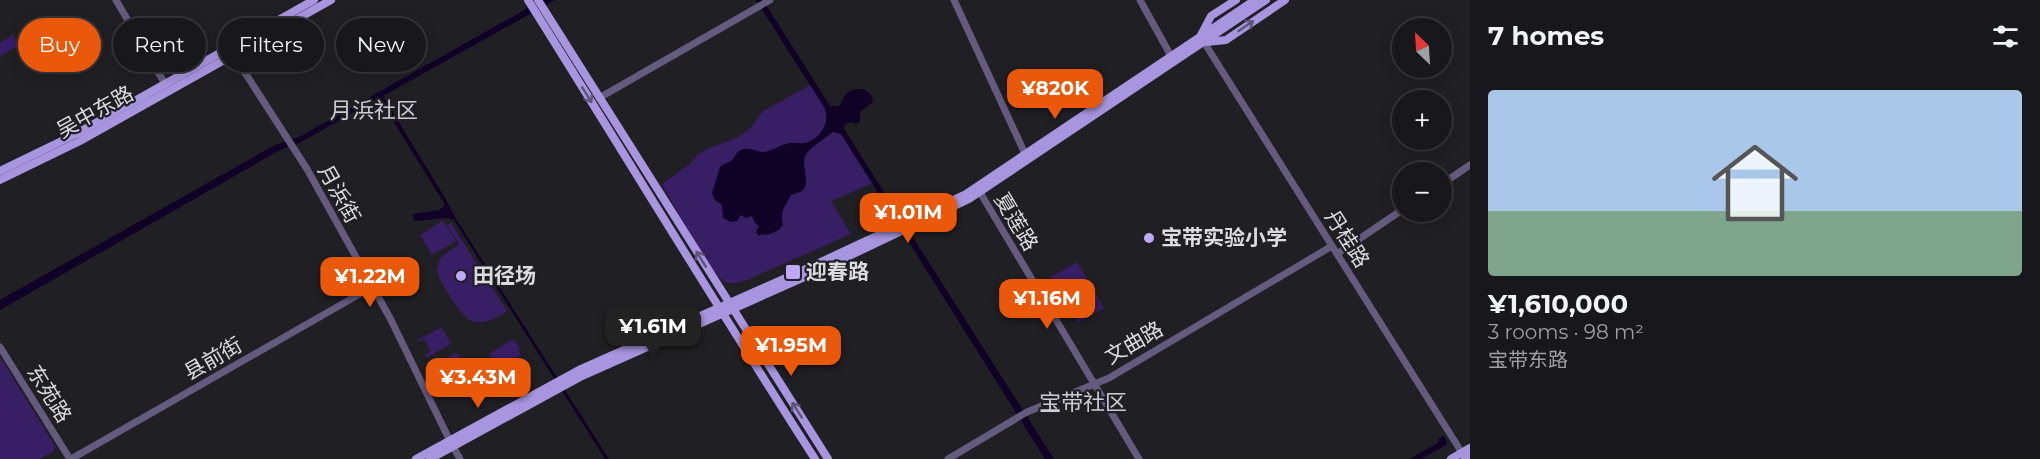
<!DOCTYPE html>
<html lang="en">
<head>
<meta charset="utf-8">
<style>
  body { margin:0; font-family:Montserrat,"Noto Sans SC",sans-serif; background:#252428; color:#f1f3f6; height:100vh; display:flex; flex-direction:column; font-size:22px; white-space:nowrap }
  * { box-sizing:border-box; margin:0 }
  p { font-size:20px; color:#9f9fa3 }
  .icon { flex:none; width:33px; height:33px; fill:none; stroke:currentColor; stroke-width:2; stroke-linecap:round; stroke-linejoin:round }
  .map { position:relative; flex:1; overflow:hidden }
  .sheet { display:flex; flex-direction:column; background:#18171b; width:570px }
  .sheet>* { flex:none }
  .top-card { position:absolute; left:18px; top:18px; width:570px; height:54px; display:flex; gap:12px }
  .needle { width:39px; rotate:335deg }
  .controls { position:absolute; left:1392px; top:18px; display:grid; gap:12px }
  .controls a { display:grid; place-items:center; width:60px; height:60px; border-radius:50%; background:#18171b; box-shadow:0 3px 15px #0003,0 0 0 2px #36363a; font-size:30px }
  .price { position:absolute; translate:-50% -51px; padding:0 14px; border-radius:12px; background:#ea580c; color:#fff; font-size:20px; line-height:39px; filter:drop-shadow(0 2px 3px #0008) }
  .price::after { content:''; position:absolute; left:50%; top:36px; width:18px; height:14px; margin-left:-9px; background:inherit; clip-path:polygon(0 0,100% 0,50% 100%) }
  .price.on { background:#222; color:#fff }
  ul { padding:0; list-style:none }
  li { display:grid; align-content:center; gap:12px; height:318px; padding:0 18px }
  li+li { border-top:2px solid #36363a }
  li span { display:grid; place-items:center; height:186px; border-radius:6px; color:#555 }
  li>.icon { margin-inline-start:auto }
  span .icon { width:108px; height:108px; fill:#fffc; stroke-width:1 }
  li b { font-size:26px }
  h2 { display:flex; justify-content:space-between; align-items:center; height:72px; padding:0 18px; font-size:26px }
  .pill { padding:0 21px; border-radius:27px; background:#18171b; box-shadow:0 3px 15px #0003,0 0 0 2px #36363a; font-size:21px; line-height:54px }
  .pill.on { background:#ea580c; color:#fff }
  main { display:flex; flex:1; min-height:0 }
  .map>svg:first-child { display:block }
  .green { fill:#381e65 }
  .water { fill:#100127 }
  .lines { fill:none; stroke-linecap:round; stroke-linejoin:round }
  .minor { stroke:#645b7e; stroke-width:7 }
  .major { stroke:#a895df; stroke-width:8 }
  .oneway { stroke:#5d5478 }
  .poi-dot { fill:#bda9f5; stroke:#201f24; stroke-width:2 }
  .labels { text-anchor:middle; stroke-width:4.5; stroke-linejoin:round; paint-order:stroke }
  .street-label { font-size:21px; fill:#dcdbdf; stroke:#201f24 }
  .poi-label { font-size:21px; font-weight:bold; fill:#dcdbdf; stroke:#201f24; text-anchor:start }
  .neighbourhood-label { font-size:22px; fill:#cdccd3; stroke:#201f24 }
</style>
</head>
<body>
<main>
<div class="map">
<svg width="1470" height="459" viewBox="0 0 1470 459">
  <rect width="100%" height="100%" fill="#201f24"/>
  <path class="green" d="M13,35l6,10 -19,11v-13z
    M811,85l62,98 -42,18 20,33 -104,46c-7,2 -15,5 -22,2 -16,-9 -52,-79 -63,-98l28,-20 8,-10 14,-7 24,-9 13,-8 14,-19z
    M443,220l13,21 -24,14 -12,-20z
    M451,223l56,88c-10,7 -23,14 -35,10 -9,-2 -33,-40 -35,-49 0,-3 1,-7 2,-9 3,-11 13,-12 20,-19l-12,-19z
    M1077,262l27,46 -26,15 -27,-46z
    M442,327l9,17 -25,14 -1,-3 6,-4 -7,-12 -5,3 -1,-2z
    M513,339l7,9 -2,1 3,6 -23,14 -9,-15z
    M457,352l9,17 -25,13 4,-4 -7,-11 -5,2 -2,-2z
    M0,357l55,89 -1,5 -14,8h-40z"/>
  <path class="water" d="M542,0h13l-172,96 65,107 8,16 153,240h-4l-151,-239 -7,-2 -33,3 -1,-7 26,-4 5,-4v-3l-65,-105 -78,44 -21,8 -280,160v-10l275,-155 24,-8z
    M756,0h7l67,106h9c3,-4 5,-10 8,-13 10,-8 26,-4 26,9l-13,10v10l-4,2 -6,-2 -6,4v3l210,330h-9l-204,-325 -8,-2c-8,7 -20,13 -26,21 -9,11 7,32 -7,39 -3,1 -6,2 -9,3 -6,13 -11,14 -8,30l-4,5 -12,5 -5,-1 -4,2 -2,-4 3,-6 -4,-3 -3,-7 -6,2 -5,-3 -4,6 -6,1 -8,-4 -1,-13 -7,-5 -3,-7 8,-26c3,-3 8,-4 12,-7 4,-4 4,-8 9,-10 8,-4 15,2 23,2 9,-1 17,-8 26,-9 5,-1 10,1 15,0 16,-4 26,-21 19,-36z
    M1444,436l3,6 -1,3 -25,14h-12l27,-15 3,-3 -1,-2z"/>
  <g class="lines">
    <path class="minor" d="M116,0l49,84
      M954,0l73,158
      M1140,0l31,56
      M1202,39l262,417
      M231,51l76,118 83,149 60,123 10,18
      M599,98l171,-98
      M1442,184l28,-19
      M978,189l161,270
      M1337,254l65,-44
      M0,347l70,112
      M71,459l301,-172
      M948,459l79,-47 82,-34 223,-132"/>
    <path class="major" d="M528,0c96,153 189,307 287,459
      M538,0l290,459
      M1201,35l10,-19 25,-16
      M1207,42l19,-2 59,-40
      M0,171l76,-37 238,-134
      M0,180l80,-39 251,-141
      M416,459l163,-89 227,-101 160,-75 289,-194
      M430,459l152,-83 227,-101 160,-76 297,-199
      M1451,459l19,-11
      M1465,459l5,-3"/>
  </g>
  <defs><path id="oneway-shaft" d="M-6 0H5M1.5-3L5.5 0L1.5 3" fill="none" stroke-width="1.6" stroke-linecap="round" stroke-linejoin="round" transform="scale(1.5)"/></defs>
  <g class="oneway">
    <use href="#oneway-shaft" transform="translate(1246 26) rotate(-34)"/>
    <use href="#oneway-shaft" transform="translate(587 95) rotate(58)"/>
    <use href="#oneway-shaft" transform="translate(701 259) rotate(-122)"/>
    <use href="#oneway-shaft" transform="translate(797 410) rotate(-123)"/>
  </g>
  <g class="poi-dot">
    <circle cx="1149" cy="238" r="6"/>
    <rect x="785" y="264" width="16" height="16" rx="3"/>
    <circle cx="461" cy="276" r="6"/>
  </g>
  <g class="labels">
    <g class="street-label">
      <text transform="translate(95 112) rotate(-29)" y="7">吴中东路</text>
      <text transform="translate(339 194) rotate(61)" y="7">月浜街</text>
      <text transform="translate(1016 222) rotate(59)" y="7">夏莲路</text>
      <text transform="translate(1347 239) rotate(58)" y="7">丹桂路</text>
      <text transform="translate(1134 343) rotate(-30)" y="7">文曲路</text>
      <text transform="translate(213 359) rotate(-30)" y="7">县前街</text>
      <text transform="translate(49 394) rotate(58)" y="7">东苑路</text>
    </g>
    <g class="poi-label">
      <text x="1161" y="245">宝带实验小学</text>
      <text x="806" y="279">迎春路</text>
      <text x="473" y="283">田径场</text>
    </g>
    <g class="neighbourhood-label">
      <text x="374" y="118">月浜社区</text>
      <text x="1083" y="410">宝带社区</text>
    </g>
  </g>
</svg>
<div class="controls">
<a><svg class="needle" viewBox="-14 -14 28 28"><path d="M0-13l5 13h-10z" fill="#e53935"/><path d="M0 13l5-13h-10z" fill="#9f9fa3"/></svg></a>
<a>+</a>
<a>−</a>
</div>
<b class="price" style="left:1055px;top:120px">¥820K</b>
<b class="price" style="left:908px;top:244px">¥1.01M</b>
<b class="price" style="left:370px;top:308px">¥1.22M</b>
<b class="price" style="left:1047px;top:330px">¥1.16M</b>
<b class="price on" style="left:653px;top:358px">¥1.61M</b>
<b class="price" style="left:791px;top:377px">¥1.95M</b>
<b class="price" style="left:478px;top:409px">¥3.43M</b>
<div class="top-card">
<a class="pill on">Buy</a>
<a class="pill">Rent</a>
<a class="pill">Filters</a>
<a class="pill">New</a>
</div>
</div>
<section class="sheet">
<h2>7 homes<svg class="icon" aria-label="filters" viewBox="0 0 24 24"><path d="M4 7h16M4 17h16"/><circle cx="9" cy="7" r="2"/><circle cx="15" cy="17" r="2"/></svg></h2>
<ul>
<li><span style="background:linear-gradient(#a9c7e8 65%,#7fa58c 0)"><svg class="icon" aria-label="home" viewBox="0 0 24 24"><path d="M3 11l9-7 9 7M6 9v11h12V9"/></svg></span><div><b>¥1,610,000</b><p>3 rooms · 98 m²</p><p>宝带东路</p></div></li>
</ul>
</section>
</main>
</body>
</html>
